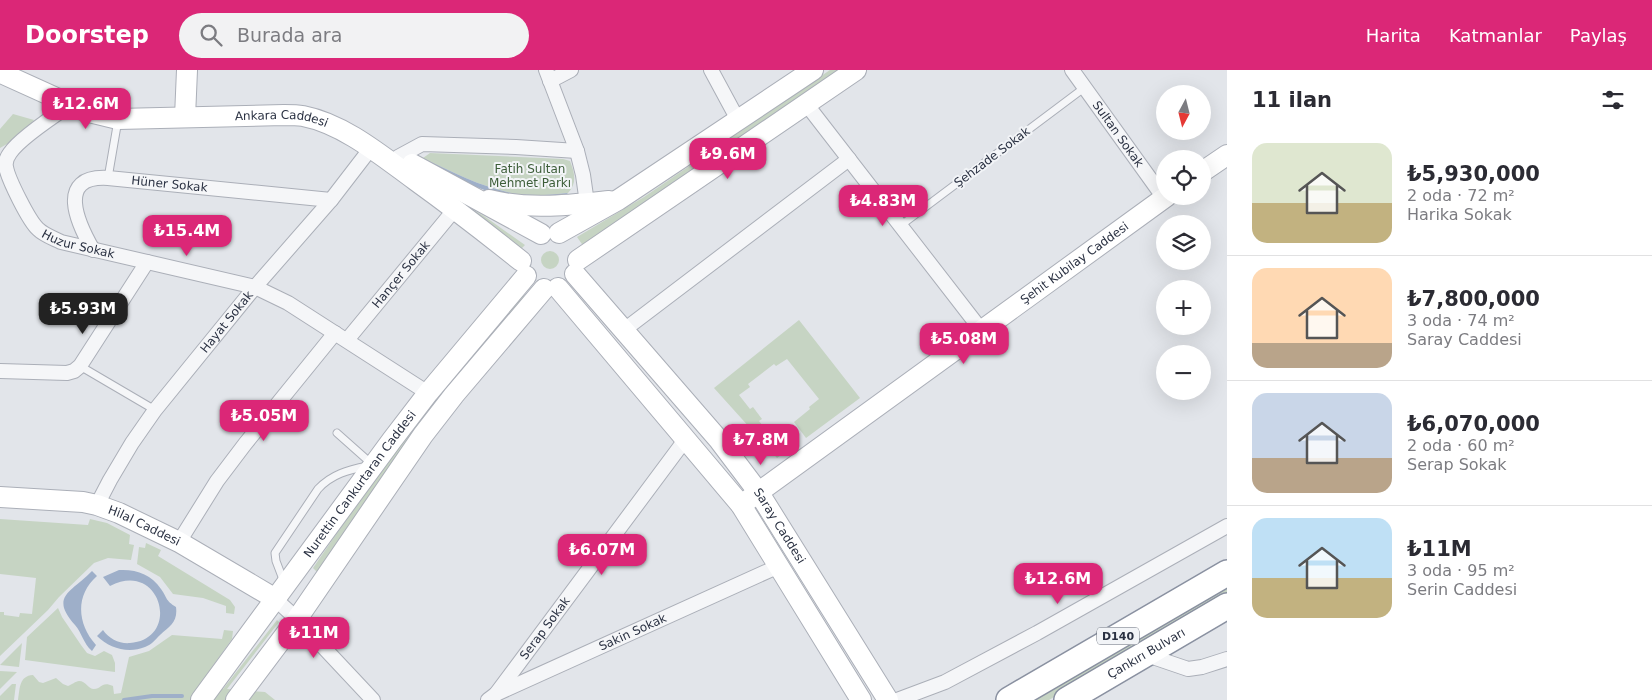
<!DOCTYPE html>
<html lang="tr">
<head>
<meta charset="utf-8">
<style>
  body { margin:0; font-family:"DejaVu Sans",sans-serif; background:#f2f2f3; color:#2b2b33; height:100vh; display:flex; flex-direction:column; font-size:19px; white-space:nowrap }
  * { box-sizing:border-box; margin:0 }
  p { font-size:16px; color:#7c7c81 }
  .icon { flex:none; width:28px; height:28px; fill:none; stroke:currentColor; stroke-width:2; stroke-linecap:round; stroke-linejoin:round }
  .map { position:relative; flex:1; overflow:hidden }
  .drawer { display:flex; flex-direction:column; background:#fff; width:425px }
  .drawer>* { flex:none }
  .needle { width:32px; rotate:187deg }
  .controls { position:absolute; left:1156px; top:15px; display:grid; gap:10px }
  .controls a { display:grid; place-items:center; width:55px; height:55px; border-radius:50%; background:#fff; box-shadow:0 5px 20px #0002; font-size:25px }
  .price { position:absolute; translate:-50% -42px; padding:0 11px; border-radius:10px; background:#db2777; color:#fff; font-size:16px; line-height:32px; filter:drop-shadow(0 1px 2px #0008) }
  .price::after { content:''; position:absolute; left:50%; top:30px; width:15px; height:11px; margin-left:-8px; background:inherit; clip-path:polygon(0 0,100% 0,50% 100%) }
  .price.selected { background:#222; color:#fff }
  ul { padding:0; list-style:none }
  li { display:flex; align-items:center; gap:15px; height:125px; padding:0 25px }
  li+li { border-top:1px solid #e1e1e2 }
  li span { display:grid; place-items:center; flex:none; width:140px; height:100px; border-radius:15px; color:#555 }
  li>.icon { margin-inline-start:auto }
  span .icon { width:60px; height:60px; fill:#fffc; stroke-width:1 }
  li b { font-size:21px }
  h2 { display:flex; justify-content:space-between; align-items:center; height:60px; padding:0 25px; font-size:21px }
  header { display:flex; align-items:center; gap:30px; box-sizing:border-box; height:70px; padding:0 25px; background:#db2777; color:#fff }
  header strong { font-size:24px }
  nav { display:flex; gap:28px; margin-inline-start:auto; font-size:18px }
  .search { width:350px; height:45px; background:#f2f2f3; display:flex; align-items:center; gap:12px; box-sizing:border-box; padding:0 18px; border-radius:28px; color:#7c7c81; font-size:19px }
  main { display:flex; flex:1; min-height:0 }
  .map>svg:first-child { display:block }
  .green { fill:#c6d4c3 }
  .water { fill:#9eafc9 }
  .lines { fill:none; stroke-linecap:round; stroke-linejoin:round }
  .stream { stroke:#9eafc9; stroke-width:4 }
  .lane-casing { stroke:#abafb8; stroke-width:9 }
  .street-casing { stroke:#abafb8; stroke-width:16 }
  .secondary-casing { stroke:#abafb8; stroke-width:22 }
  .highway-casing { stroke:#8a91a1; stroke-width:28 }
  .lane { stroke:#f5f6f8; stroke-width:7 }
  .street { stroke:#f5f6f8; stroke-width:14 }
  .secondary { stroke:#fff; stroke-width:20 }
  .highway { stroke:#fff; stroke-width:25 }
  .labels { text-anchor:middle; stroke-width:4; stroke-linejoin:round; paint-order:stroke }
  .shield { fill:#f2f4f7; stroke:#666c78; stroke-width:1 }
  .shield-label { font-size:11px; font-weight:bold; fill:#2a3142 }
  .street-label { font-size:12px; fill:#2a3142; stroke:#f2f4f7 }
  .park-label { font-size:12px; fill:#3c5d38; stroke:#f2f4f7 }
</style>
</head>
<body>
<header>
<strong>Doorstep</strong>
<div class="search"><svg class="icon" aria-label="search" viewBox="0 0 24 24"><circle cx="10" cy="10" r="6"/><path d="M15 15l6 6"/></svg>Burada ara</div>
<nav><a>Harita</a><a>Katmanlar</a><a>Paylaş</a></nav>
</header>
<main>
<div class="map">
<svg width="1227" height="630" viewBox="0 0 1227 630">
  <rect width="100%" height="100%" fill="#e2e5ea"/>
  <path class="green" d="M830,0h8l-193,132 -61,45 -7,-10 67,-40z
    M13,44l21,6c-9,12 -21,21 -34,28v-19z
    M430,83l133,6 7,2c5,13 7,22 -2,32 -17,2 -34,3 -51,1 -34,-6 -63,-21 -94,-36z
    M453,128l31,18 41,29 -7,7z
    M541 190a9 9 0 1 1 18 0a9 9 0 1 1-18 0Z
    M522,224l5,6 -210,272 -4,-4 68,-99 41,-56z
    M799,250l61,78 -54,40 -12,-16 16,-13 -1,-2 10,-8 -32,-40 -11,7 -2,-2 -26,20 2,3 -11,8 11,14 3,-2 9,12 -3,2 12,15 12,-9 15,16 -21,15 -63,-70z
    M0,449l88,6 2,-6 17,4 23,12 -1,9 5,1 -3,15 -23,-2 -14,5 -35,34 -11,13 -48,46v-44h4v3l15,2 1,-4 12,1 4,-36 -36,-4z
    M146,473l15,7 -3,6 72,44 5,7 -1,7 -8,-1v-7l-23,-8 -30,-4 -13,-17 -23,-13 2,-17 6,1z
    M1227,515v9l-178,106h-17z
    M58,538l4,9 19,28 6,8 8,3 9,-5 8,4 3,8v9l-90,-12 2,-23z
    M277,550l2,2 -52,67 38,3 10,8h-257c2,-12 1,-24 15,-25l6,7 4,1 13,-5 7,6 5,2c3,-1 8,-5 11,-5 7,0 9,8 15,8 8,0 7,-8 19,-3l1,8 7,-1 8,-36 20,-6 23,-16 50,4 2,-9 9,1 -1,8 -34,48 25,2z
    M22,573l-3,24 -19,-2z
    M0,601l17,1 -17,17z
    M12,614h4l-2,16h-14v-4z"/>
  <path class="water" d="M423,88c31,15 60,30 94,36 17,2 34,1 51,-1 -9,9 -62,2 -76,-1 -22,-5 -43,-19 -64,-28z
    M119,500c17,-1 32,4 42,19 7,10 4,11 15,18 2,15 -6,19 -16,28 -5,5 -9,10 -15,12 -17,7 -36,1 -48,-11l6,-6c6,9 17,14 27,13 52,-4 31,-84 -20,-57l-7,-9z
    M92,501l5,5c-22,19 -20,48 -1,69l-4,6c-9,-8 -10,-18 -17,-26 -26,-29 -3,-33 17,-54z"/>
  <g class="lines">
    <path class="stream" d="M124,630l28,-4h30"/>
    <defs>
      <path id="lane" d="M108,108l10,-58
        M900,156l184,-138
        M80,296l75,44
        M337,363l36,32
        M284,512l-8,-21 -1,-8 43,-64c14,-15 30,-19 50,-23"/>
      <g id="street">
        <path d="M546,0l31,81 6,24 4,28"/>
        <path d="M711,0l27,50"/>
        <path id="s1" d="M1072,0l92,128"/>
        <path d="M550,11l21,-11"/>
        <path id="s2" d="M70,35c-15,10 -51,34 -60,48 -3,4 -5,9 -4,14 2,12 23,54 32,62 6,6 15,9 23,13l194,45 33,16 140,90"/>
        <path d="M807,35l175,226"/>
        <path d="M398,87l24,-13 94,3 61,4"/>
        <path id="s3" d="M93,180c-15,-26 -38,-75 15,-72l223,22"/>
        <path d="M624,260l225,-171"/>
        <path id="s4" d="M347,270l108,-131"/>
        <path d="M0,301l67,2 7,-2 6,-5 67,-104"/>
        <path id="s5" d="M97,435l13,-25 22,-37 23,-33 100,-123 76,-87 40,-52"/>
        <path d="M179,472l38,-61 28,-37 90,-111"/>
        <path d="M274,528l23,21 76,81"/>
        <path d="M1144,584l44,15 14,-2 25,-8"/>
        <path id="s6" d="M496,624l189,-254"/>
        <path id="s7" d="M488,630l8,-6 283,-128"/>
        <path d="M897,630l48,-18 92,-49 190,-107"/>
      </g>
      <g id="secondary">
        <path id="s8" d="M1,3l84,38 33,8 166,-4c6,0 13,0 19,1 41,8 79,40 112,64 36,26 71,53 106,81"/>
        <path d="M185,47l2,-47"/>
        <path d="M412,94l129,70"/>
        <path d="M1202,102l25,-17"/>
        <path d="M489,130c39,10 80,5 120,1"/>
        <path d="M559,163l59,-33 195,-130"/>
        <path d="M578,190l278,-190"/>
        <path id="s9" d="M575,204l144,166 40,53 129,207"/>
        <path d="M558,218l183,217 120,195"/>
        <path id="s10" d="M0,427l83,5 14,3 22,8 60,29 95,56"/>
        <path id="s11" d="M741,435l426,-309"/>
        <path id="s12" d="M201,630l191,-260 36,-47 98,-117"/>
        <path d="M236,630l61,-81 126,-184 31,-40 90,-106"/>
      </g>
      <g id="highway">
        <path d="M1009,630l218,-127"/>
        <path id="s13" d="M1067,630l160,-94"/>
      </g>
    </defs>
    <use href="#lane" class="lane-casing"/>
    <use href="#street" class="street-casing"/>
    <use href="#secondary" class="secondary-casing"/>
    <use href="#highway" class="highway-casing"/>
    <use href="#lane" class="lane"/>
    <use href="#street" class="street"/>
    <use href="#secondary" class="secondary"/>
    <use href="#highway" class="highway"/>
  </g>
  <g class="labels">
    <rect class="shield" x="1097" y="557.5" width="42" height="17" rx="4"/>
    <g class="shield-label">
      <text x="1118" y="570">D140</text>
    </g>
    <g class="street-label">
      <text dy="4" stroke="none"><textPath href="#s8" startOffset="290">Ankara Caddesi</textPath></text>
      <text dy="4" stroke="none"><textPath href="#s1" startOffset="79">Sultan Sokak</textPath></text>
      <text transform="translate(992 87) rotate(-37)" y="4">Şehzade Sokak</text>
      <text dy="4" stroke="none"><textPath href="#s3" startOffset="161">Hüner Sokak</textPath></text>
      <text dy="4" stroke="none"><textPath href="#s2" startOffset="206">Huzur Sokak</textPath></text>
      <text dy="4" stroke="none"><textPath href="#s11" startOffset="412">Şehit Kubilay Caddesi</textPath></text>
      <text dy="4" stroke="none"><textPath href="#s4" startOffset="85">Hançer Sokak</textPath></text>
      <text dy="4" stroke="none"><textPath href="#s5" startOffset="225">Hayat Sokak</textPath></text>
      <text dy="4" stroke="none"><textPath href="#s12" startOffset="268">Nurettin Cankurtaran Caddesi</textPath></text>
      <text dy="4" stroke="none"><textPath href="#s10" startOffset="149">Hilal Caddesi</textPath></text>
      <text dy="4" stroke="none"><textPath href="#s9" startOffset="325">Saray Caddesi</textPath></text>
      <text dy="4" stroke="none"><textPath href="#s6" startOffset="82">Serap Sokak</textPath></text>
      <text dy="4" stroke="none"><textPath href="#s7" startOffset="160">Sakin Sokak</textPath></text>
      <text dy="4" stroke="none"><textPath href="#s13" startOffset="92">Çankırı Bulvarı</textPath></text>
    </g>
    <g class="park-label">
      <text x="530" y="103">Fatih Sultan<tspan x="530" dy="14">Mehmet Parkı</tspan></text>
    </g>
  </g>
</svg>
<div class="controls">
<a><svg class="needle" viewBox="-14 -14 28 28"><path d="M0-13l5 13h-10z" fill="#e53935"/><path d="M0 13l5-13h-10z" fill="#7c7c81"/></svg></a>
<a><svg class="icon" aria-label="locate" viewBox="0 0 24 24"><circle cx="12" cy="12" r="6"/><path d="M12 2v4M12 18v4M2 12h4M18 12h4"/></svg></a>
<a><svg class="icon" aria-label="layers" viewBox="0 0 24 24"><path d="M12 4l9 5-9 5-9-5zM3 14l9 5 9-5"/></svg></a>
<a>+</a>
<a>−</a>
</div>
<b class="price" style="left:86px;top:60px">₺12.6M</b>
<b class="price" style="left:728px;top:110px">₺9.6M</b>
<b class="price" style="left:883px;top:157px">₺4.83M</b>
<b class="price" style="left:187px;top:187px">₺15.4M</b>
<b class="price selected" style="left:83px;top:265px">₺5.93M</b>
<b class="price" style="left:964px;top:295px">₺5.08M</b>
<b class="price" style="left:264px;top:372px">₺5.05M</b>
<b class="price" style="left:761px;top:396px">₺7.8M</b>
<b class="price" style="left:602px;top:506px">₺6.07M</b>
<b class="price" style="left:1058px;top:535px">₺12.6M</b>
<b class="price" style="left:314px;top:589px">₺11M</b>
</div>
<section class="drawer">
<h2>11 ilan<svg class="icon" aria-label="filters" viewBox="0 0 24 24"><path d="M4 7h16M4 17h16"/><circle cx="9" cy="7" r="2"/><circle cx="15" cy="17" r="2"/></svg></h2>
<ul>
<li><span style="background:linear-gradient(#dfe7d0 60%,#c2b280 0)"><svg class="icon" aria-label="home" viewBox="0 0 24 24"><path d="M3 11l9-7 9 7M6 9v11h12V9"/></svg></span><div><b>₺5,930,000</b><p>2 oda · 72 m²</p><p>Harika Sokak</p></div></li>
<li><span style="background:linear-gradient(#ffd9b3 75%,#b9a48a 0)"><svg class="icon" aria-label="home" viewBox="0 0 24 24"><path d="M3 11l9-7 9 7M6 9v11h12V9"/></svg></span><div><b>₺7,800,000</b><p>3 oda · 74 m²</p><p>Saray Caddesi</p></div></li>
<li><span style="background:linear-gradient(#c9d6e8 65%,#b9a48a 0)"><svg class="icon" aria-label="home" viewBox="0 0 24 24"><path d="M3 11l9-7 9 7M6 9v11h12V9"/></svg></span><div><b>₺6,070,000</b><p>2 oda · 60 m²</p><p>Serap Sokak</p></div></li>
<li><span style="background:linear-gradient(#bfe0f5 60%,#c2b280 0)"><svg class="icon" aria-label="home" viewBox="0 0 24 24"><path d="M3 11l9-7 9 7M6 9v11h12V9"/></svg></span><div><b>₺11M</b><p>3 oda · 95 m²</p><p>Serin Caddesi</p></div></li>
</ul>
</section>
</main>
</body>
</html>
